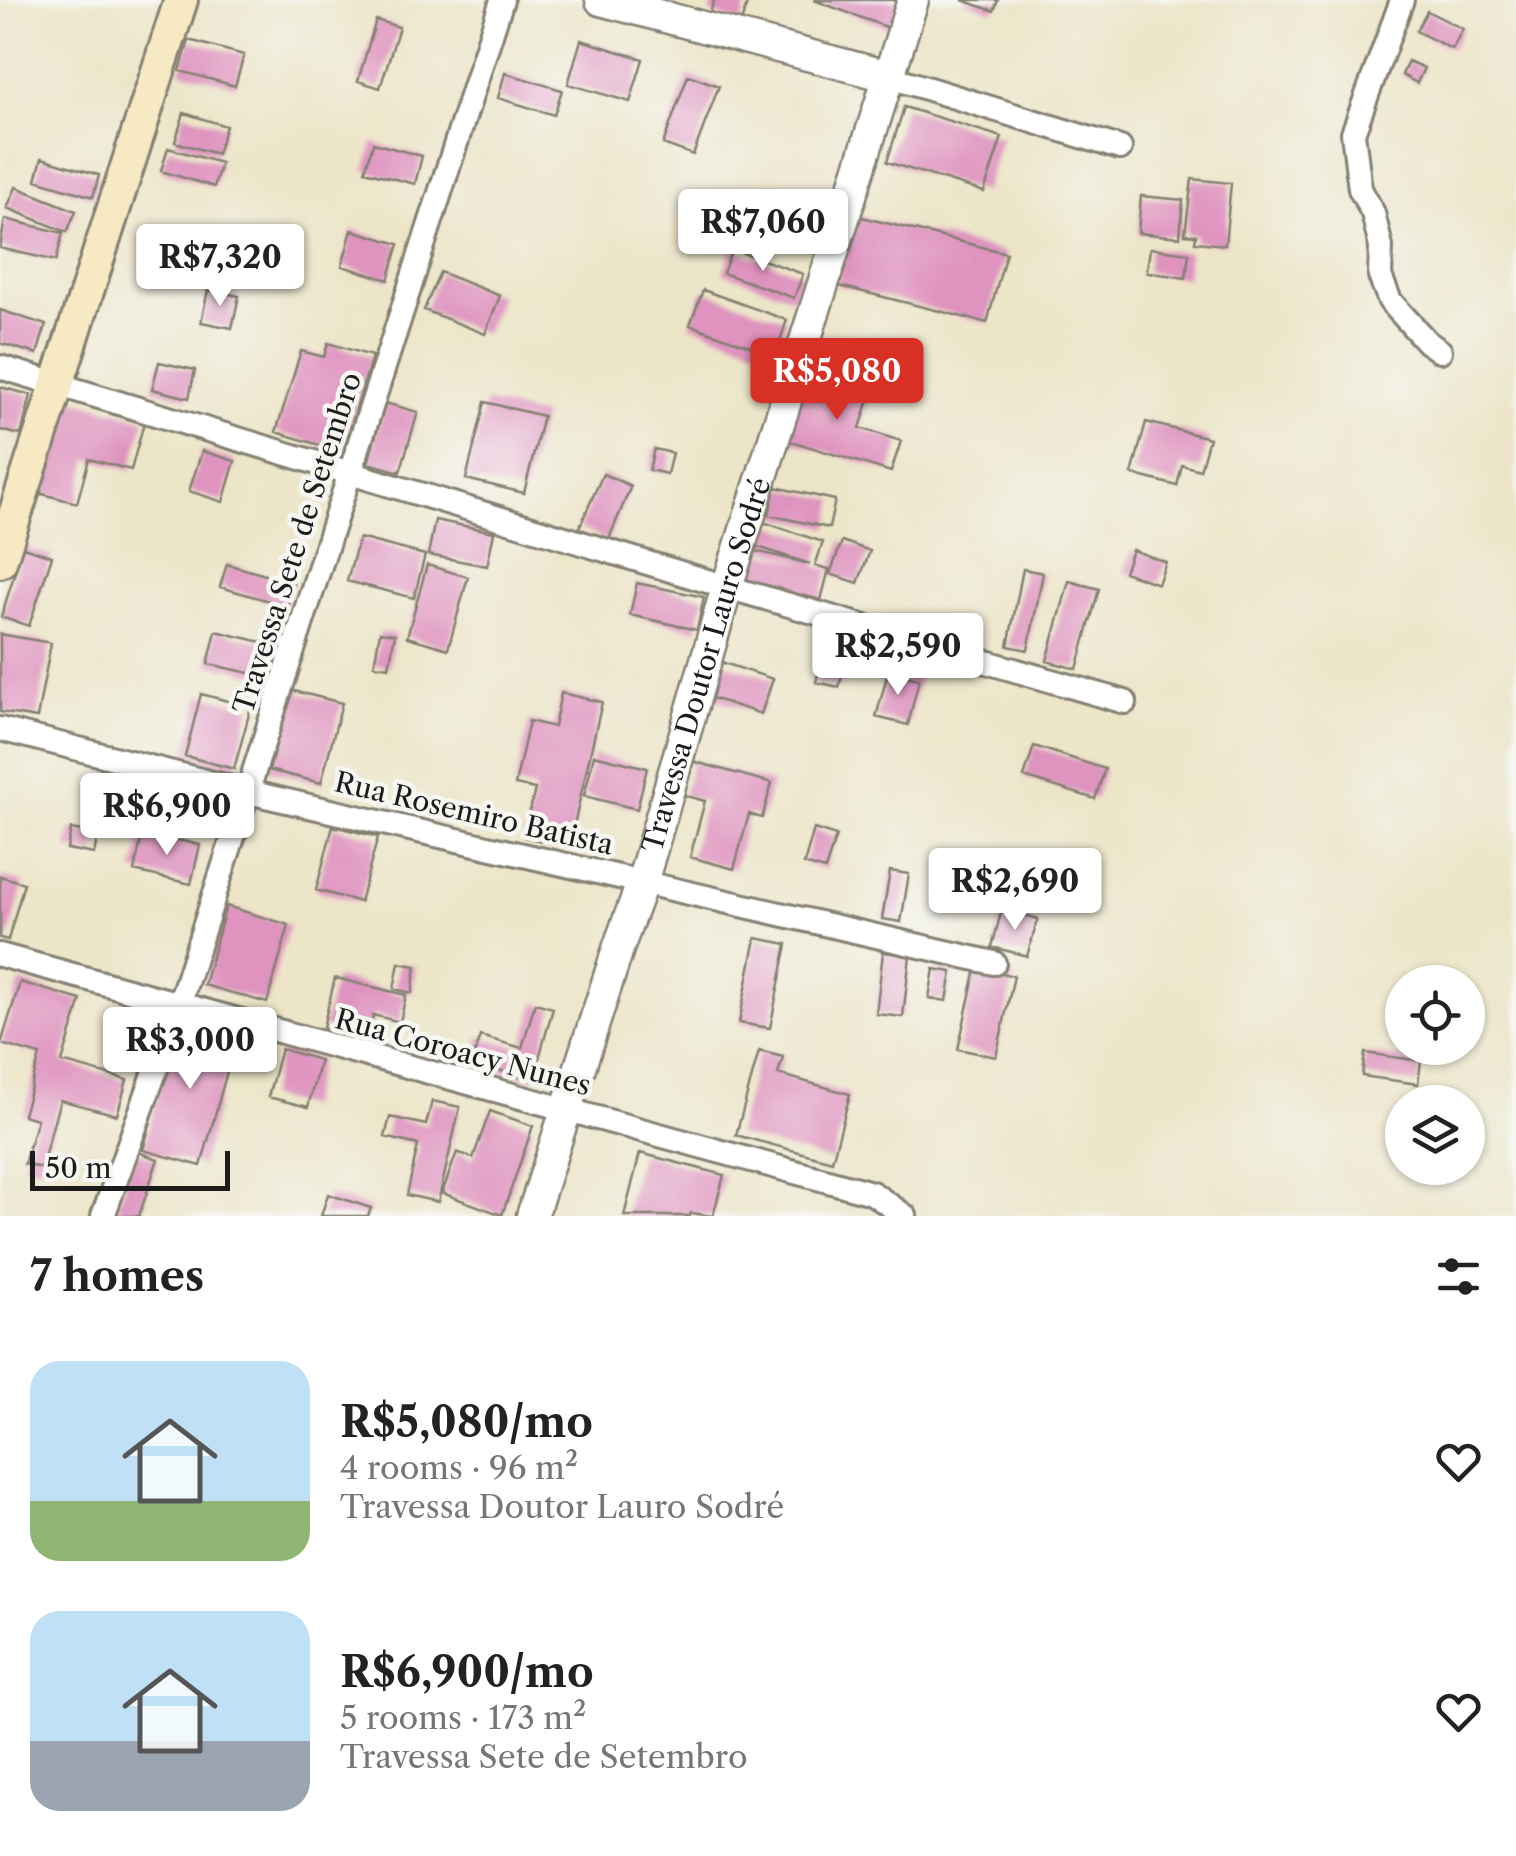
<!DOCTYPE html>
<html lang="en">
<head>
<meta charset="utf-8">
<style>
  body { margin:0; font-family:"Libre Caslon Text",serif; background:#f2f2f2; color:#222; height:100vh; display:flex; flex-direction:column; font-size:38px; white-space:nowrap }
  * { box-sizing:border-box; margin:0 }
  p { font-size:32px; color:#767676 }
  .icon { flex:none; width:55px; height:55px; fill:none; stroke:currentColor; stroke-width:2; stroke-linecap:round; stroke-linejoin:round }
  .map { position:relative; height:1216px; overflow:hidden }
  .panel { display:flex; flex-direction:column; background:#fff; flex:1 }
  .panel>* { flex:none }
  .fabs { position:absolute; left:1385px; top:965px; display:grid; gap:20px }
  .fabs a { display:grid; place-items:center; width:100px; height:100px; border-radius:50%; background:#fff; box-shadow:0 2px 8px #0004; font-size:50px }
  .scale { position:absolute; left:30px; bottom:25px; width:200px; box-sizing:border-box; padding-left:10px; border:5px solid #1c1c1c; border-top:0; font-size:28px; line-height:35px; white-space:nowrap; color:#1c1c1c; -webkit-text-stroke:8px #f6f6f2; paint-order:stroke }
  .price { position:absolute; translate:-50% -85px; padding:0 22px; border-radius:10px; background:#fff; color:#222; font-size:32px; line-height:65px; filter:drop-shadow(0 2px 5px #0008) }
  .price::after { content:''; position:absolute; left:50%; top:60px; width:30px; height:22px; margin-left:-15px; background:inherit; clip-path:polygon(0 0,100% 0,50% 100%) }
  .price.selected { background:#d93025; color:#fff }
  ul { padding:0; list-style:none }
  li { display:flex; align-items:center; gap:30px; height:250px; padding:0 30px }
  li span { display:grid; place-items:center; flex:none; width:280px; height:200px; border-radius:30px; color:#555 }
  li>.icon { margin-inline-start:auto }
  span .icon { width:120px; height:120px; fill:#fffc; stroke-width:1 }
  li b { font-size:42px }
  h2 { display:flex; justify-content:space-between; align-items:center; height:120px; padding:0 30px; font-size:42px }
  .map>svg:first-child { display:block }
  .building { fill:#df93bf }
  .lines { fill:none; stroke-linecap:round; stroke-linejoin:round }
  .minor-casing { stroke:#848072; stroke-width:28 }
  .tertiary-casing { stroke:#848072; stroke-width:35 }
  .secondary-casing { stroke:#848072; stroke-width:38 }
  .minor { stroke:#fff; stroke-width:22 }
  .tertiary { stroke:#fff; stroke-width:30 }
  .secondary { stroke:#f6e9c3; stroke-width:32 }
  .labels { text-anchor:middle; stroke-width:9; stroke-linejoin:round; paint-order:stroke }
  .street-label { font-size:28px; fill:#1c1c1c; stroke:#f6f6f2 }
</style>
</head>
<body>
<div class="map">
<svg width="1516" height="1216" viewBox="0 0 1516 1216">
  <rect width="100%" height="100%" fill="#f6f6f2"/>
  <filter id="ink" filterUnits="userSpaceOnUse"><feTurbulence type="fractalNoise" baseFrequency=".01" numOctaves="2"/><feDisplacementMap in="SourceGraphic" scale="20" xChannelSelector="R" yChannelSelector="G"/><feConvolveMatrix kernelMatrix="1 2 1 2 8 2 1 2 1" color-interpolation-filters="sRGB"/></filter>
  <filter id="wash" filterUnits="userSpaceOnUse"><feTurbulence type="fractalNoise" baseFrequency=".0048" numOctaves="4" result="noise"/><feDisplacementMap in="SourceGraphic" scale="40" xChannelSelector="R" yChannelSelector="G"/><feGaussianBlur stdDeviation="2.25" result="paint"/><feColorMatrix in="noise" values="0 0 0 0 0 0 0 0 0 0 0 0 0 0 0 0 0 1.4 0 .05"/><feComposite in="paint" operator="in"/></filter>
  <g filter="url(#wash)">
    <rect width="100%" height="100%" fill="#ece5c8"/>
    <g id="blocks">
      <path class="building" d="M714,0h34l-7,23 -31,-10z
        M814,0h91l-11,30z
        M962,0h36l-4,11z
        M1427,11l36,18 -11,20 -36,-18z
        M376,20l23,7 -19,61 -22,-7z
        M189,40l55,15 -9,31 -55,-15z
        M581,40l62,19 -13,43 -62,-18z
        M1408,61l16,7 -7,15 -15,-8z
        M505,73l57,17 -8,25 -56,-17z
        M688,75l31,11 -26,69 -30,-11z
        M904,107l98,30 -18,55 -97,-30z
        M184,113l42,13 -9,28 -42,-12z
        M373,143l49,13 -7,28 -50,-13z
        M168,148l53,15 -7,24 -53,-16z
        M42,158l57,17 -6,22 -57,-17z
        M1192,179l39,4 -6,62 -30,-3 1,-7 -11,-1z
        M16,187l60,24 -9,21 -60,-24z
        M1141,196l42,4 -3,37 -42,-4z
        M854,215l152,38 -19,70 -151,-38z
        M5,219l58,14 -7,28 -56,-13z
        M352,230l47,14 -11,36 -46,-14z
        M1150,248l39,5 -3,25 -39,-6z
        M732,249l71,25 -9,24 -71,-25z
        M440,272l60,24 -15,38 -61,-24z
        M208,290l31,6 -7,32 -31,-6z
        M703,290l84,30 -12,35 -85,-30z
        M0,310l46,15 -9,29 -37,-11z
        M328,343l44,13 -29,96 -67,-20 25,-81 23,6z
        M159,362l36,8 -6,28 -37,-9z
        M802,372l69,21 -11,35 41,13 -10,31 -110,-34z
        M0,387l31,8 -10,40 -21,-5z
        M61,396l84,23 -14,51 -42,-11 -12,44 -42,-11z
        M485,402l58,14 -19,77 -58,-14z
        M385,403l33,9 -18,60 -32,-9z
        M1146,422l63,16 -9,32 -18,-5 -5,21 -45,-12z
        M654,449l18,4 -5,21 -18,-4z
        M202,451l33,10 -12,41 -34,-11z
        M603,474l28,12 -23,55 -29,-13z
        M775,487l60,13 -6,28 -60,-13z
        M435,520l59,12 -7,34 -59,-11z
        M760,521l63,21 -8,24 14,3 -8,31 -77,-19 7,-31 59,14 -58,-19z
        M359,538l66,17 -11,43 -67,-17z
        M842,541l28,10 -12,32 -28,-9z
        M23,547l29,9 -23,70 -28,-9z
        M1132,550l34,12 -8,22 -34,-12z
        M227,564l66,19 -6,23 -67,-19z
        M427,565l41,12 -20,72 -41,-12z
        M1023,569l20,4 -15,77 -20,-4z
        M1069,581l30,8 -22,80 -30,-8z
        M637,583l67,14 -7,33 -67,-15z
        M216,631l50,12 -7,32 -51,-11z
        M380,632l15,2 -6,33 -15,-2z
        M0,634l51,9 -14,75 -37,-6z
        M825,646l23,6 -9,35 -23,-5z
        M715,660l58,19 -12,35 -58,-19z
        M888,672l31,7 -11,46 -32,-8z
        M290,690l52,13 -21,80 -52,-13z
        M561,693l41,9 -33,145 -45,-10 11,-48 -20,-4 14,-64 25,6z
        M201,694l50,13 -17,62 -49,-13z
        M1034,746l71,23 -10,30 -71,-22z
        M594,755l53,13 -10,41 -53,-13z
        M692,761l80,22 -10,35 -13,-4 -15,55 -44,-12 15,-56 -22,-6z
        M167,783l60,13 -5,25 -61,-13z
        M333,826l45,11 -18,65 -44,-12z
        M71,829l27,5 -4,20 -27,-5z
        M814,829l22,7 -11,34 -21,-6z
        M143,832l57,13 -9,39 -57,-13z
        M890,871l19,3 -8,48 -19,-3z
        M0,876l24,7 -16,57 -8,-2z
        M226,906l63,19 -22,78 -63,-18z
        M1002,909l36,10 -11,37 -35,-9z
        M756,938l31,6 -17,84 -31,-5z
        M883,952l27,3 -7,62 -27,-3z
        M399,963l17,3 -4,27 -18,-4z
        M976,968l38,8 -18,81 -38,-8z
        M934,969l18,3 -5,29 -18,-3z
        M335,978l71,17 -6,27 -27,-7 -5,23 -45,-11z
        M20,982l61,18 -19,62 65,18 -10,35 -57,-15 -19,68 -17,-4 13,-45 -14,-4 17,-60 -39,-11z
        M535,1003l18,5 -20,72 -61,-17 8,-27 42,12z
        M179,1019l58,16 -36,131 -58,-16z
        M281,1049l39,11 -12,47 -40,-10z
        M759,1051l24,6 -5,17 72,20 -18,67 -96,-26z
        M1365,1053l56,8 -3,23 -56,-8z
        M432,1101l28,6 -22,95 -31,-7 11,-50 -33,-8 5,-20 36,8z
        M490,1111l43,15 -31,89 -60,-22 15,-41 16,6z
        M135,1151l23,8 -19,57h-25z
        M640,1153l84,22 -11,41 -22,-3 -1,3h-66z
        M328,1194l43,14 -3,8h-47z"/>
    </g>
  </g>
  <g filter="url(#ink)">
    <use href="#blocks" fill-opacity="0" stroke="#848072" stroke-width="2.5"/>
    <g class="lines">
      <defs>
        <path id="minor" d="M1402,0l-49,133 7,56 13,24 8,34 -1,29 10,25 37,41 13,9
          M887,76l233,72
          M0,367l727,220 398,115
          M0,729l248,63 746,171
          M0,955l872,238 33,23
          M103,1216l76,-211 323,-1005"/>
        <g id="tertiary">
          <path d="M601,0l286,76"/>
          <path id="s1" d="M532,1216l87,-270 23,-63 85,-296 186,-587"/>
        </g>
        <path id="secondary" d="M0,561l181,-561"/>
      </defs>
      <use href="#minor" class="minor-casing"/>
      <use href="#tertiary" class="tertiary-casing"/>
      <use href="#secondary" class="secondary-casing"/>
      <use href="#minor" class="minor"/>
      <use href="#tertiary" class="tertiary"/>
      <use href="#secondary" class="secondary"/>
    </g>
  </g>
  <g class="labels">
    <g class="street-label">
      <text transform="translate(297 543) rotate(-72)" y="10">Travessa Sete de Setembro</text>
      <text dy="10" stroke="none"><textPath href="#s1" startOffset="578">Travessa Doutor Lauro Sodré</textPath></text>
      <text transform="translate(474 813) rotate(13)" y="10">Rua Rosemiro Batista</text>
      <text transform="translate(463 1052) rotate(15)" y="10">Rua Coroacy Nunes</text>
    </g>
  </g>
</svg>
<div class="fabs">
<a><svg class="icon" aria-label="locate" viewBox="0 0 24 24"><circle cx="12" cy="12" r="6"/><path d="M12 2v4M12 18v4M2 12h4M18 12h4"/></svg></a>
<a><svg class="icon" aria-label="layers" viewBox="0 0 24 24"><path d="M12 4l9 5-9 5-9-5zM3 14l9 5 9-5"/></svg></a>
</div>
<div class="scale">50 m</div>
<b class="price" style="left:763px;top:274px">R$7,060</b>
<b class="price" style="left:220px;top:309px">R$7,320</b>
<b class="price selected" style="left:837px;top:423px">R$5,080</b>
<b class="price" style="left:898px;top:698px">R$2,590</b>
<b class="price" style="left:167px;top:858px">R$6,900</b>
<b class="price" style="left:1015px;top:933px">R$2,690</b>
<b class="price" style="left:190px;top:1092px">R$3,000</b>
</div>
<section class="panel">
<h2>7 homes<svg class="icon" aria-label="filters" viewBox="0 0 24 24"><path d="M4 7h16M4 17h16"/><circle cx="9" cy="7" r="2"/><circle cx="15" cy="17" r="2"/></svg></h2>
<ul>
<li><span style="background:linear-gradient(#bfe0f5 70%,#8fb573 0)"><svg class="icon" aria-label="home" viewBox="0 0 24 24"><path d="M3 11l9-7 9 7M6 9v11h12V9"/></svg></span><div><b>R$5,080/mo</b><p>4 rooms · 96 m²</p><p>Travessa Doutor Lauro Sodré</p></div><svg class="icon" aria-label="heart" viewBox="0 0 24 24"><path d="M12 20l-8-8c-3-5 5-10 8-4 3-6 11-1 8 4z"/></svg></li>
<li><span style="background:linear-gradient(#bfe0f5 65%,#9aa5b1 0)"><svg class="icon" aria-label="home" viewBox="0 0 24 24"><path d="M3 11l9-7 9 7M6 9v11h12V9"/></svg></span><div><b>R$6,900/mo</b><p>5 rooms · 173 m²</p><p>Travessa Sete de Setembro</p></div><svg class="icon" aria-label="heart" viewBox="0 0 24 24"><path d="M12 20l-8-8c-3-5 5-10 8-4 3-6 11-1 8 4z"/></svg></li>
</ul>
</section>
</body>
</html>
